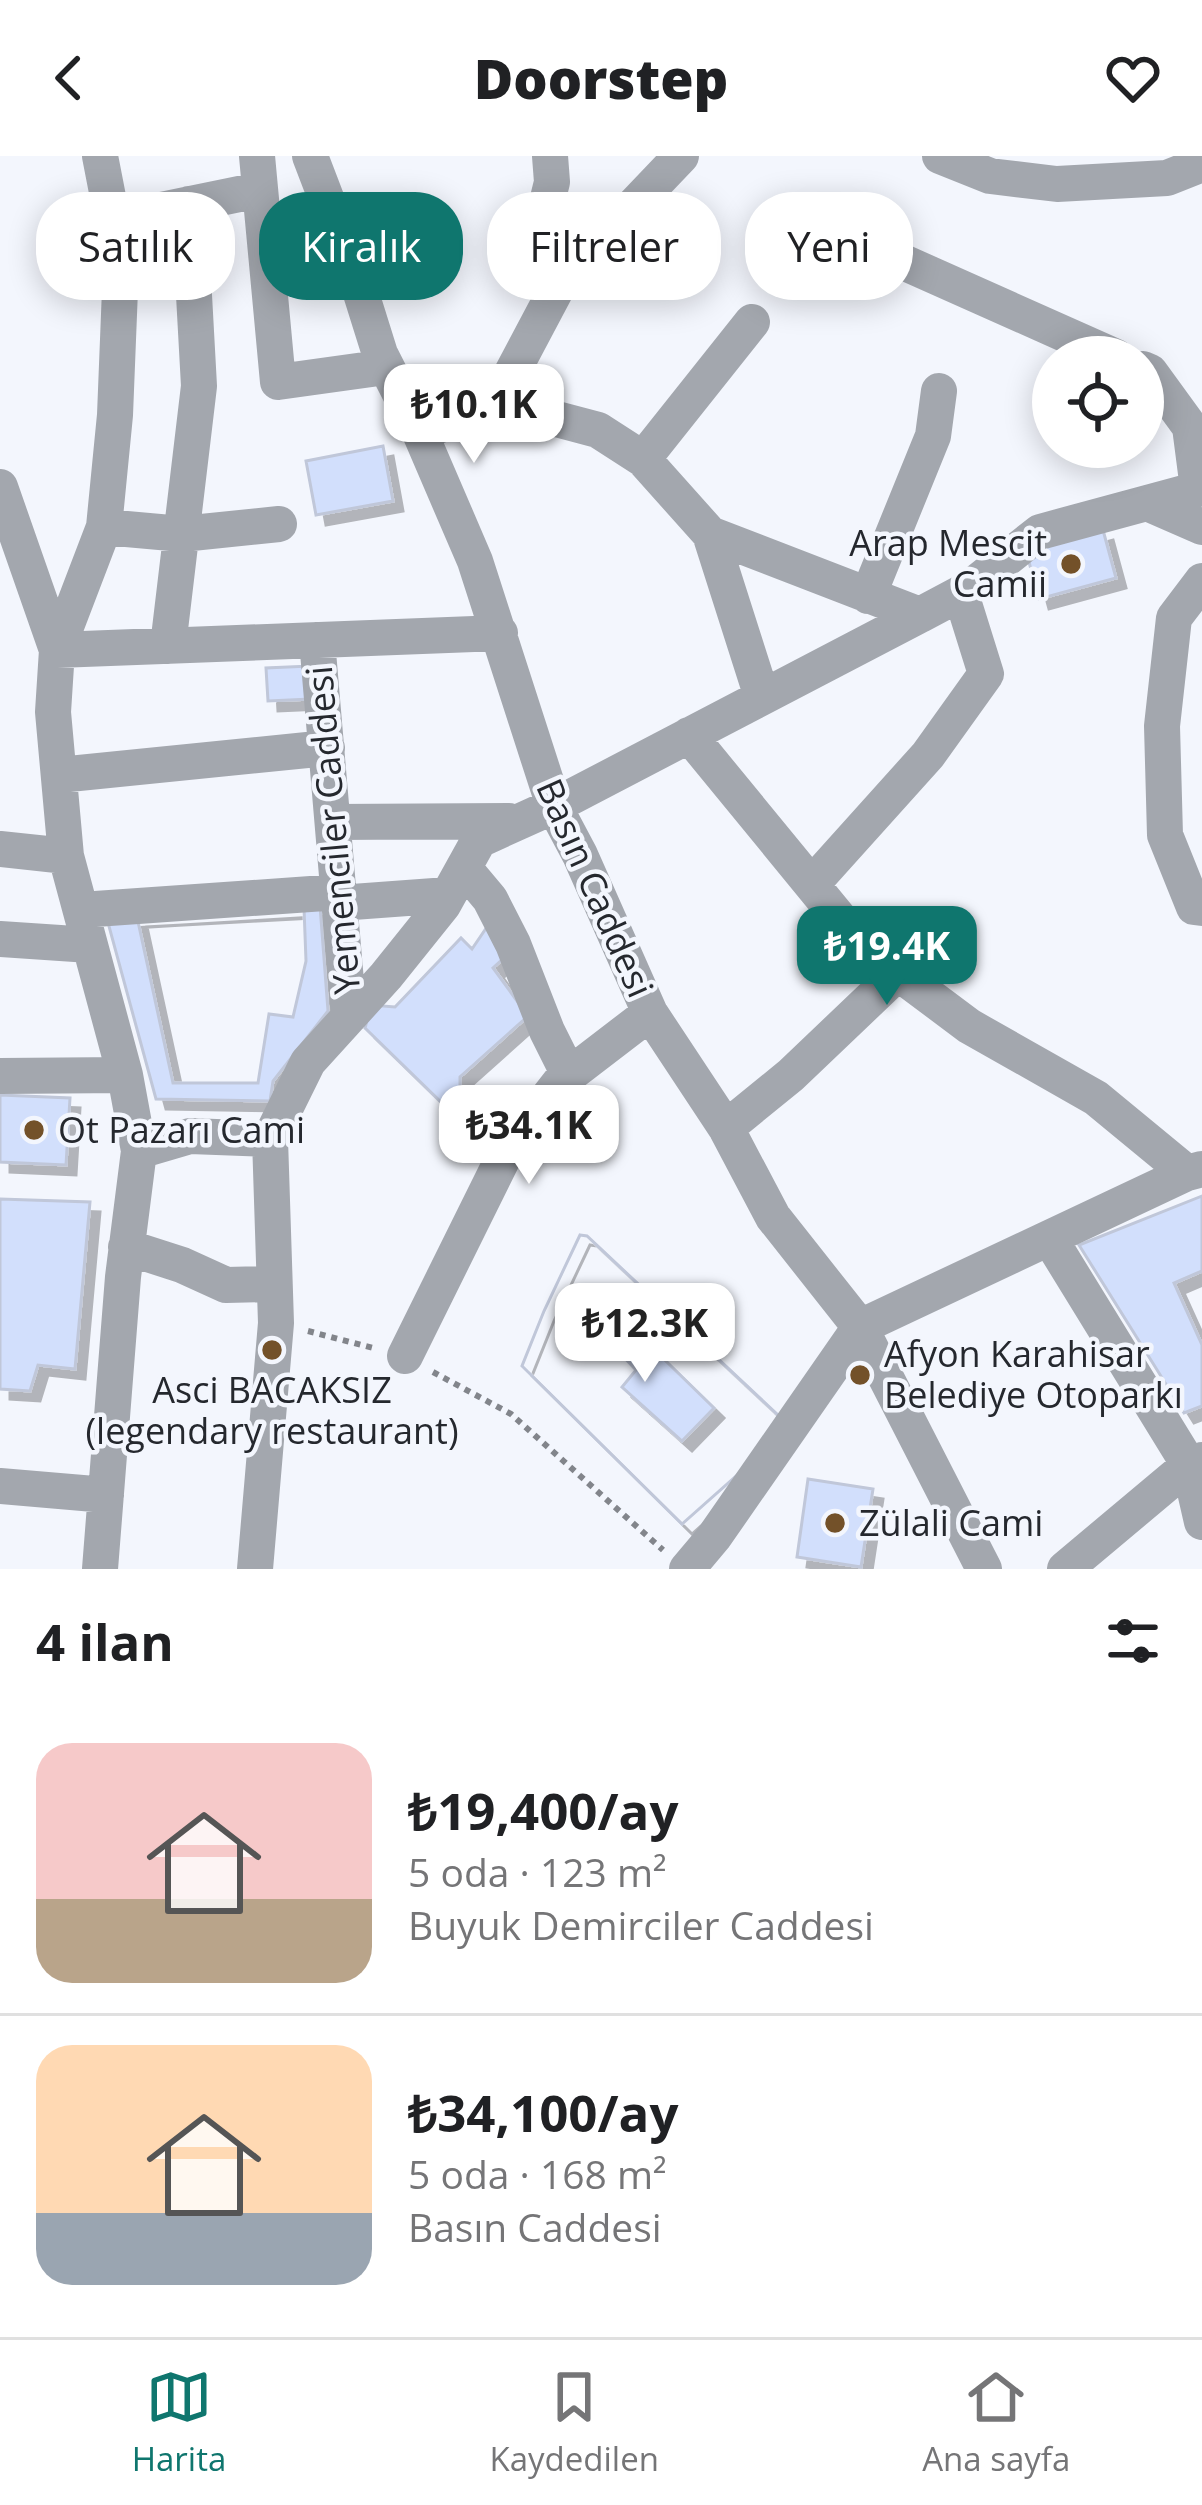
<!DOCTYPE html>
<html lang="tr">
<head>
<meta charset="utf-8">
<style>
  body { margin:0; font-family:"Open Sans",sans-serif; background:#f2f2f2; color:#202124; height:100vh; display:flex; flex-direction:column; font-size:45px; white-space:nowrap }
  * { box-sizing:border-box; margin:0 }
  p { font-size:39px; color:#757577 }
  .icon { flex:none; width:66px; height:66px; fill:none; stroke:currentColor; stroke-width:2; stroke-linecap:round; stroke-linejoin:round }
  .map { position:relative; height:1413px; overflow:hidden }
  .sheet { display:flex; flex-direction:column; background:#fff; flex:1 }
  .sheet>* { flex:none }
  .guide { position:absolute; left:36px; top:36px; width:1131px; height:108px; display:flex; gap:24px }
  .buttons { position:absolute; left:1032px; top:180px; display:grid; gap:24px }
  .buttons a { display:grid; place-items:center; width:132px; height:132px; border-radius:50%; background:#fff; box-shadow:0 6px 30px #0003; font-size:60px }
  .price { position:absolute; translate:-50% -102px; padding:0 27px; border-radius:24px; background:#fff; color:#222; font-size:39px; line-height:78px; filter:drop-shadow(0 3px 6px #0008) }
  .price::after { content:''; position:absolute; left:50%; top:72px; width:36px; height:27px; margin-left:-18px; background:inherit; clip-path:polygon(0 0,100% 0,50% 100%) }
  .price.on { background:#0f766e; color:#fff }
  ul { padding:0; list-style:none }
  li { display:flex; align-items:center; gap:36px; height:300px; padding:0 36px }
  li+li { border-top:3px solid #e0e0e0 }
  li span { display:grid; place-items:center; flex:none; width:336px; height:240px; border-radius:36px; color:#555 }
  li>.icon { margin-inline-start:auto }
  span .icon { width:144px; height:144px; fill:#fffc; stroke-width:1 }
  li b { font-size:51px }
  h2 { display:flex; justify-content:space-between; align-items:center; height:144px; padding:0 36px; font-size:51px }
  .chip { padding:0 42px; border-radius:48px; background:#fff; box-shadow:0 6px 30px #0003; font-size:42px; line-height:108px }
  .chip.on { background:#0f766e; color:#fff }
  header { display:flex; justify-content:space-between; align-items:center; height:156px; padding:0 36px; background:#fff; font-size:54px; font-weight:800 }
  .tabs { display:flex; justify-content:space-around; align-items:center; height:168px; border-top:3px solid #e0e0e0; background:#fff; font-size:33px; color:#757577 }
  .tabs a { display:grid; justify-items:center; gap:6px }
  .tabs .on { color:#0f766e }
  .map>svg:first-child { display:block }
  .building { fill:#d2dffc; stroke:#c0c7d9; stroke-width:3; fill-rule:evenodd; filter:url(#shadow) }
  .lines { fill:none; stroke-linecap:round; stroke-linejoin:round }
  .path { stroke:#82858b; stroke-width:6; stroke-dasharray:6 6; stroke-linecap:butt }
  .minor { stroke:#a3a7ae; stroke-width:36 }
  .poi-dot { fill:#735129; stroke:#f3f6fd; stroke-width:4.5 }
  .labels { text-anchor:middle; stroke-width:9; stroke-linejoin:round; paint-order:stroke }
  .poi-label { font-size:36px; fill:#25282e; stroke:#f3f6fd; text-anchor:start }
  .street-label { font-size:36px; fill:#25282e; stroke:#f3f6fd }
</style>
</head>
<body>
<header><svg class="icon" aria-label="back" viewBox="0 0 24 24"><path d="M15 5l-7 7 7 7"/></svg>Doorstep<svg class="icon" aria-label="heart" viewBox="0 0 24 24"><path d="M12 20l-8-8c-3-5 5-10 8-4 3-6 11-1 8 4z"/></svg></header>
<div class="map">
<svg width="1202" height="1413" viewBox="0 0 1202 1413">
  <defs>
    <filter id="shadow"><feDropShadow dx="10" dy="10" stdDeviation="0" flood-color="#0004"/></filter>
  </defs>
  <rect width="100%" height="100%" fill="#f3f6fd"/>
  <path class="building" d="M383,290l10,55 -77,14 -10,-54z
    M1103,374l13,48 -77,21 -13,-48z
    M310,510l1,33 -43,2 -2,-33z
    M320,750l8,105 -55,70 -3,20 -114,-2 -49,-180z
    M304,752l2,53 -13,56 -24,-3 -11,69h-85l-36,-166z
    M489,768l17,32 -13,12 35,48 -68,61v11l-19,14 -76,-74 6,-23 24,2 66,-69 11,11z
    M0,939l70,3 -4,67 -66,-3z
    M1202,1040v75l-28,12 28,62v61l-18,7 -105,-168z
    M0,1043l90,3 -15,167 -37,-4 -8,26 -30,-2z
    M580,1079l7,1 191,179 -8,31 -88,78 -160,-158 22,-55zM595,1136l119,116 -32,33 -60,-54 14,-17 -55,-58z
    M580,1079l7,1 191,179 -8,31 -88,78 -160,-158 22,-55z
    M808,1323l65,10 -12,78 -64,-10z"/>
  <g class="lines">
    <path class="path" d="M308,1175l69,18
      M433,1216l78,42 152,136"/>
    <path class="minor" d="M257,0l21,226 108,-15
      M310,0l44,115 26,83 40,79 55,128 79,245 26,49 70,158 76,115 47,89 87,110 124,242
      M550,0l2,26 -18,73 25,29
      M940,0l50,20 67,8 110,-6 35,-14
      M113,64l146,-30
      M865,89l251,112
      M1143,213l7,3 40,55 8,62
      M496,247l102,27 45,29 67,75 52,163
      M420,277l76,-30 63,-119 122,-128
      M643,303l109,-137
      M0,331l57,163 443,-17
      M1147,347l55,24
      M104,371l78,7 97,-10
      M710,378l210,81 47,-25 73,-58 162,-44
      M1202,425l-28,37 -12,108 3,109 29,72 8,1
      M868,440l65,-160 6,-45
      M317,484l32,377
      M168,490l31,-260 -10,-182
      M689,579l173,211 107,80 127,72 91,75
      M59,619l268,-27
      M333,666l176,-1
      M0,693l66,7
      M464,712l26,31 23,45 34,87 22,44
      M812,728l116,-129 58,-81 -25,-80
      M339,747l109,-8
      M81,754l258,-18
      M0,783l90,6
      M0,920l125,-1
      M726,972l65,-53 108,-103
      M139,995l51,-15 80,3
      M1050,1083l139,226 13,57
      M126,1091l56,18 44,20 47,-1
      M405,1200l102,-206 53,-68 90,-69
      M0,1330l106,9
      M100,1413l23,-292 16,-126 -14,-76 -59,-219 -13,-144 4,-62 47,-123 11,-112 6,-151 -21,-108
      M255,1413l21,-246 -6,-184 38,-77 78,-86 57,-71 36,-65 75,-34 366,-191
      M687,1413l27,-32 146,-210 327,-154 15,-4
      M1065,1413l124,-104 13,-5"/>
  </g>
  <g class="poi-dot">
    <circle cx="1071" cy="408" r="12"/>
    <circle cx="34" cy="974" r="12"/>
    <circle cx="272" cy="1194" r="12"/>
    <circle cx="860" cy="1219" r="12"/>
    <circle cx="835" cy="1367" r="12"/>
  </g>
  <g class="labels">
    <g class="poi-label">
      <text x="1047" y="400" text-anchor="end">Arap Mescit<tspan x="1047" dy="41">Camii</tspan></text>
      <text x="58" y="987">Ot Pazarı Cami</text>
      <text x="884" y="1211">Afyon Karahisar<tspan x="884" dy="41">Belediye Otoparkı</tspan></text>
      <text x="272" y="1247" text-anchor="middle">Asci BACAKSIZ<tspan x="272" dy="41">(legendary restaurant)</tspan></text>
      <text x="859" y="1380">Zülali Cami</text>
    </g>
    <g class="street-label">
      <text transform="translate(333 674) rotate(-95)" y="13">Yemenciler Caddesi</text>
      <text transform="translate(595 732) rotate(66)" y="13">Basın Caddesi</text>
    </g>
  </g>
</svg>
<div class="buttons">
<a><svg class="icon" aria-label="locate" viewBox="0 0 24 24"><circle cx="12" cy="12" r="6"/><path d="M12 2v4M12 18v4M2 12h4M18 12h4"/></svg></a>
</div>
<b class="price" style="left:474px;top:310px">₺10.1K</b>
<b class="price on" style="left:887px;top:852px">₺19.4K</b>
<b class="price" style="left:529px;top:1031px">₺34.1K</b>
<b class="price" style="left:645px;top:1229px">₺12.3K</b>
<div class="guide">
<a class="chip">Satılık</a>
<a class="chip on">Kiralık</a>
<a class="chip">Filtreler</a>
<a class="chip">Yeni</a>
</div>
</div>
<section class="sheet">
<h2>4 ilan<svg class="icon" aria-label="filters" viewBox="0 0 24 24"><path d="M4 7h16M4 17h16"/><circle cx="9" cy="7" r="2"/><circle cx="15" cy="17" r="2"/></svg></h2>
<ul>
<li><span style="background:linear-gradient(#f6c9c9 65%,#b9a48a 0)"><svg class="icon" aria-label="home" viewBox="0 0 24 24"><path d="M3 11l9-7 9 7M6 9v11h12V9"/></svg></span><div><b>₺19,400/ay</b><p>5 oda · 123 m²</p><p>Buyuk Demirciler Caddesi</p></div></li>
<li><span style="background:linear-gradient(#ffd9b3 70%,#9aa5b1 0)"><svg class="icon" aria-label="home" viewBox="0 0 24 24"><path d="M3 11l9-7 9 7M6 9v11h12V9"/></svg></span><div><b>₺34,100/ay</b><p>5 oda · 168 m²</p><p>Basın Caddesi</p></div></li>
</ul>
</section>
<nav class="tabs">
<a class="on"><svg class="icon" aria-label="map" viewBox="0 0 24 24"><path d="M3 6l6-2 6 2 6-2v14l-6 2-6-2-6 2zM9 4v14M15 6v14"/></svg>Harita</a>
<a><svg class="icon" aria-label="saved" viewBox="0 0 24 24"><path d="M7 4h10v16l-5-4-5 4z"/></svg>Kaydedilen</a>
<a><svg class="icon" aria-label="home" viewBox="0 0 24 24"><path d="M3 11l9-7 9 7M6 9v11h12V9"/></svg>Ana sayfa</a>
</nav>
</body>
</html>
